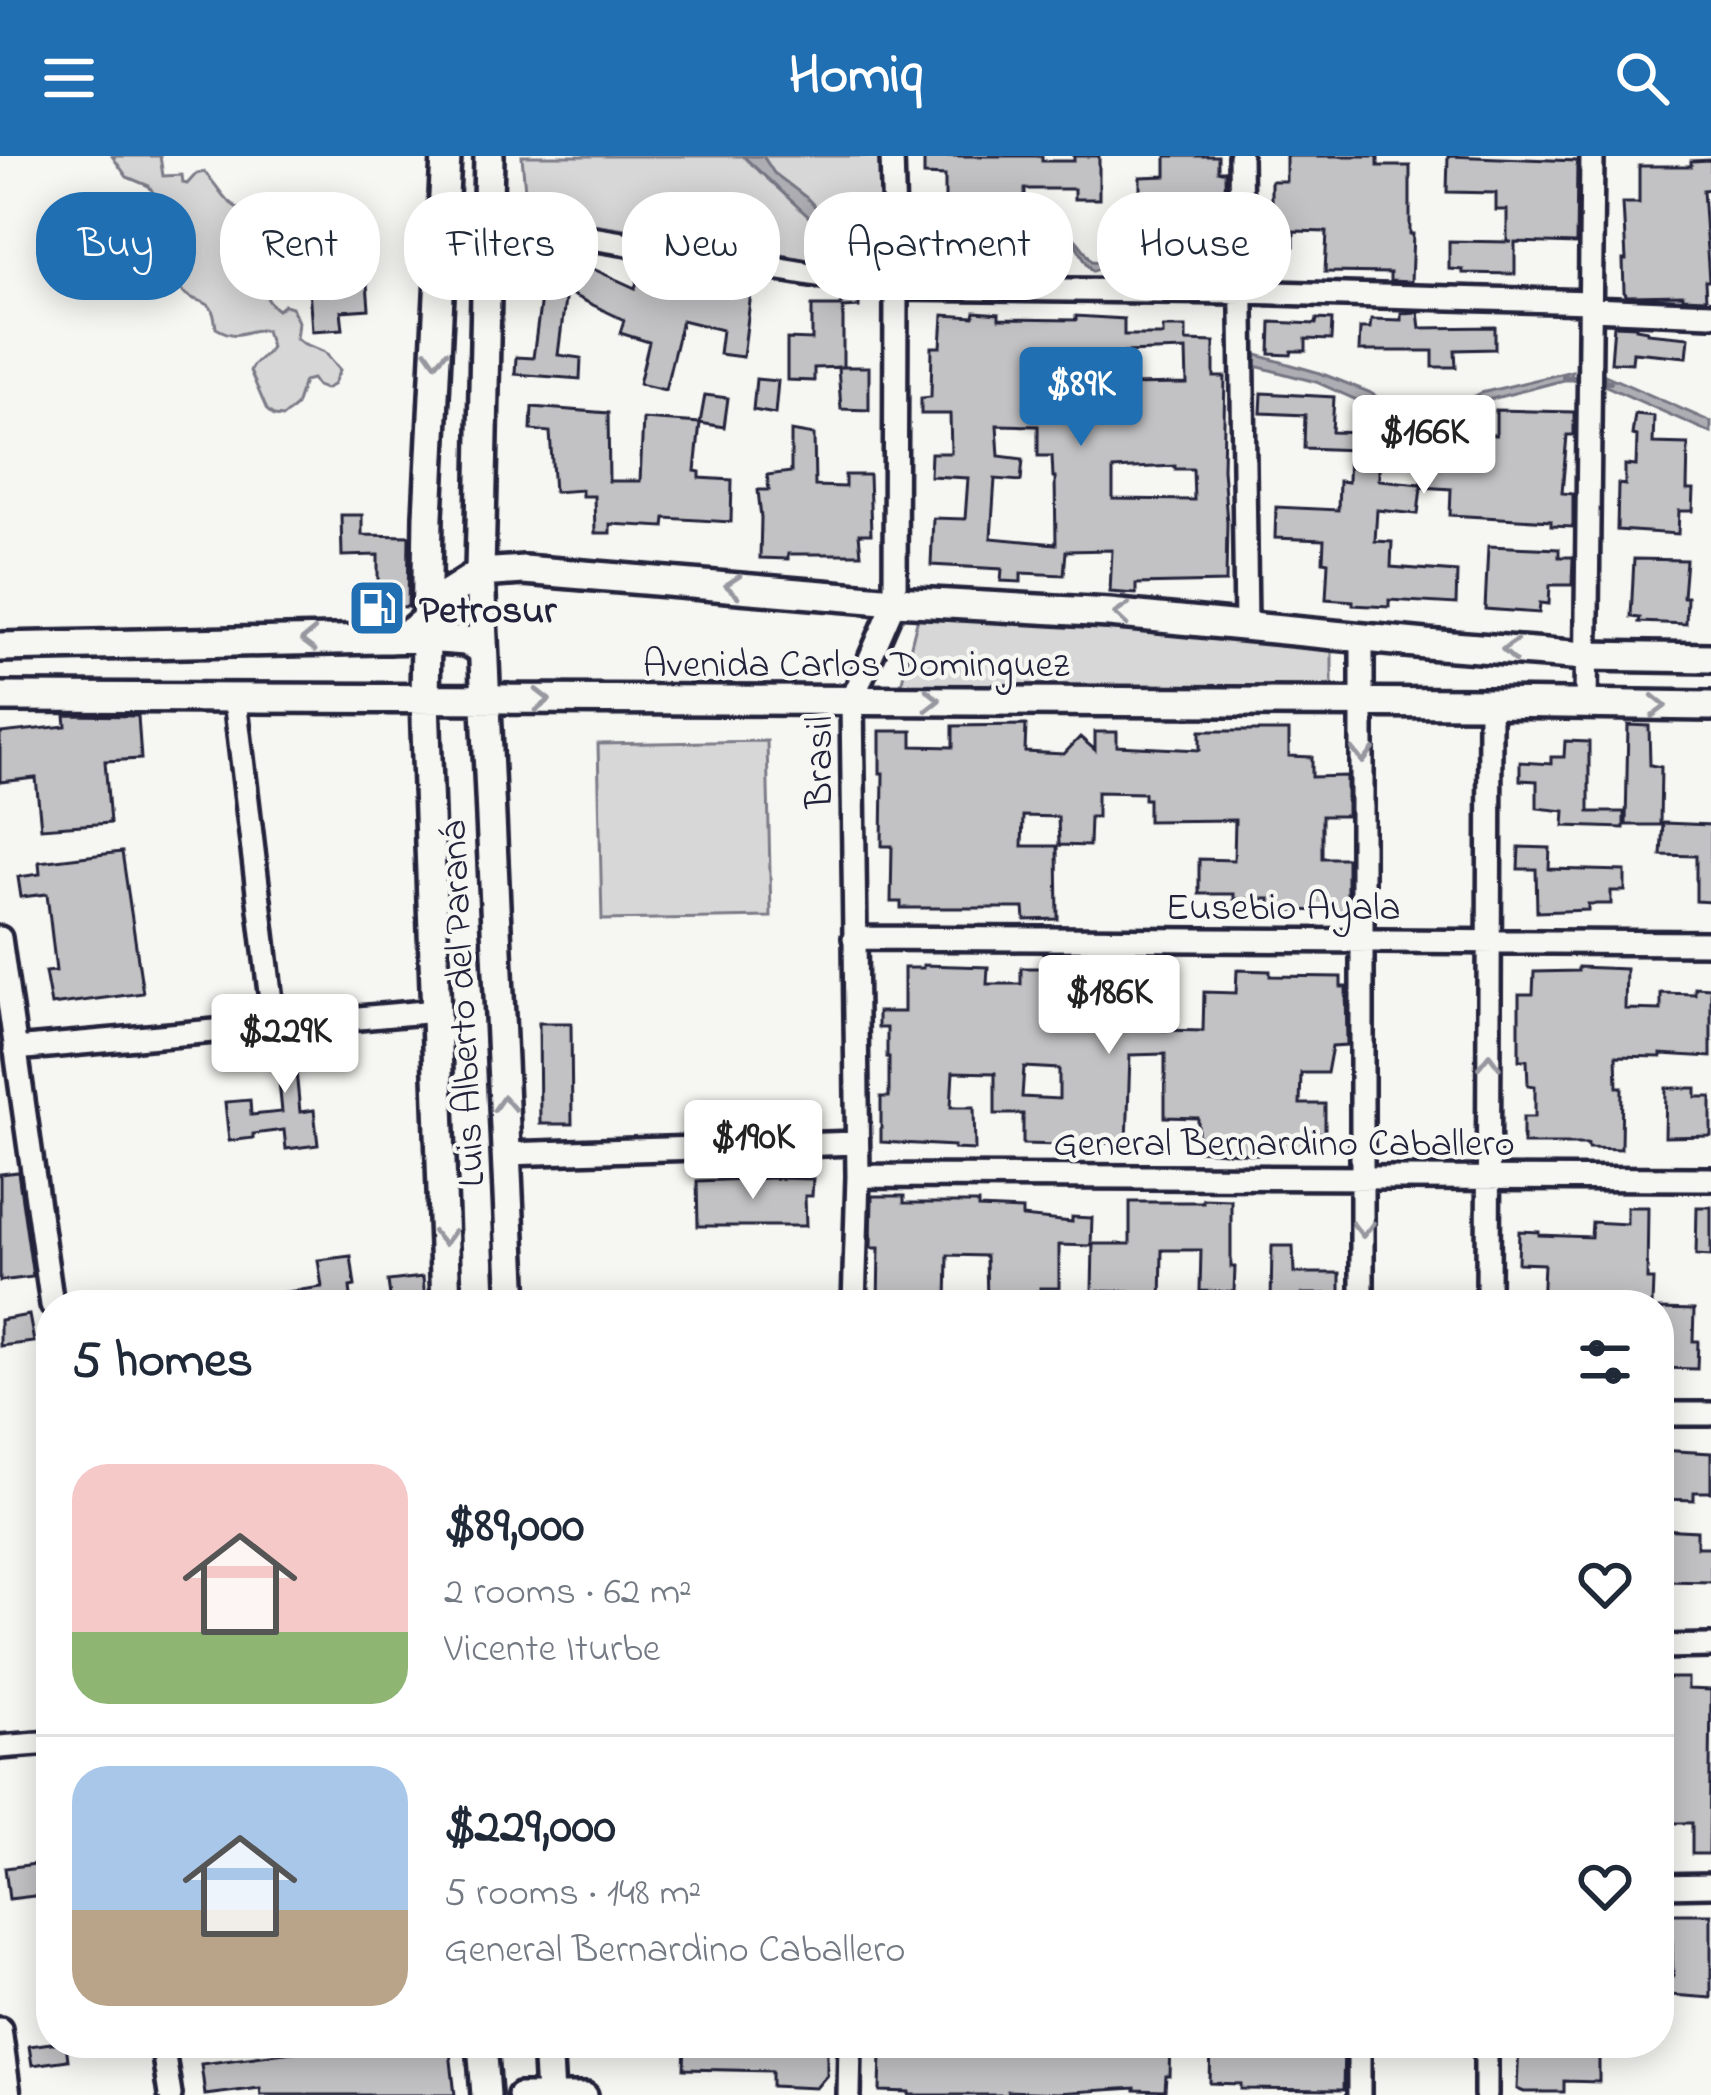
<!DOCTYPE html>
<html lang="en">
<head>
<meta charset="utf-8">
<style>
  body { margin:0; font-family:"Indie Flower",sans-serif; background:#f2f2f3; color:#1f2937; height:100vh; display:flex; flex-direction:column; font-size:45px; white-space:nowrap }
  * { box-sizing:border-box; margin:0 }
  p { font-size:39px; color:#747a83 }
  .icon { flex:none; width:66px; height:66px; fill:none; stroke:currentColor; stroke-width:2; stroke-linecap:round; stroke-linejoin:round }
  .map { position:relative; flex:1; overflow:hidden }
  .sheet { position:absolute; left:36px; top:1134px; width:1638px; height:768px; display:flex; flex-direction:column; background:#fff; border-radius:48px; box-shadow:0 6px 30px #0003 }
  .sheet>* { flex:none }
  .top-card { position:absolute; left:36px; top:36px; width:1641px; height:108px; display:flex; gap:24px }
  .price { position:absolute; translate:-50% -102px; padding:0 27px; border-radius:12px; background:#fff; color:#222; font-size:39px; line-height:78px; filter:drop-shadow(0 3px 6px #0008) }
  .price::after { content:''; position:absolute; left:50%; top:72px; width:36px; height:27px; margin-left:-18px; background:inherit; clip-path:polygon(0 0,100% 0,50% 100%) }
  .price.current { background:#1f6fb2; color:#fff }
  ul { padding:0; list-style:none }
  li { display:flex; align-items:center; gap:36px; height:300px; padding:0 36px }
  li+li { border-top:3px solid #e0e1e3 }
  li span { display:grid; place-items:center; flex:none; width:336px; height:240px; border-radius:36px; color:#555 }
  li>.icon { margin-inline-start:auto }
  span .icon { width:144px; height:144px; fill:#fffc; stroke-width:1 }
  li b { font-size:51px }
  h2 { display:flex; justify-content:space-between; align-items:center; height:144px; padding:0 36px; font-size:51px }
  .tag { padding:0 42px; border-radius:48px; background:#fff; box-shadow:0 6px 30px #0003; font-size:42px; line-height:108px }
  .tag.current { background:#1f6fb2; color:#fff }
  header { display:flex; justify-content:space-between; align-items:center; height:156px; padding:0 36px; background:#1f6fb2; color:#fff; font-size:54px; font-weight:800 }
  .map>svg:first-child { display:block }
  .green { fill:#d7d7d7; stroke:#7c7c89; stroke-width:3 }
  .water { fill:#adadb3; stroke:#757583; stroke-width:3 }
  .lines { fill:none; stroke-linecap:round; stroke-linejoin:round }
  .stream { stroke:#757583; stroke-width:6 }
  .building { fill:#c2c2c4; stroke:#22223b; stroke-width:3; fill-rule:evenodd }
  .street-casing { stroke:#22223b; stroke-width:30 }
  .secondary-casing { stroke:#22223b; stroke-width:36 }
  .street { stroke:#f6f6f2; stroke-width:21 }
  .secondary { stroke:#f6f6f2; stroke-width:27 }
  .oneway { stroke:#9797a0 }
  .labels { text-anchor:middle; stroke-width:9; stroke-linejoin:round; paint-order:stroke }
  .poi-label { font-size:39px; font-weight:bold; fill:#22223b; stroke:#f6f6f2; text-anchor:start }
  .street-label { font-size:39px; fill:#22223b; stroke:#f6f6f2 }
</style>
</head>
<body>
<header><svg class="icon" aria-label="menu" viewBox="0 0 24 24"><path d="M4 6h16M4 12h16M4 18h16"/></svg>Homiq<svg class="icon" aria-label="search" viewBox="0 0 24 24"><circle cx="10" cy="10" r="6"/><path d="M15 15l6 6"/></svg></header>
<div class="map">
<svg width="1711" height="1939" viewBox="0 0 1711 1939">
  <rect width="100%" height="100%" fill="#f6f6f2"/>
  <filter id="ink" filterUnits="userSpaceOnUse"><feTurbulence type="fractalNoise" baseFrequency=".00833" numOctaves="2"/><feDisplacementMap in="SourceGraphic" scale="24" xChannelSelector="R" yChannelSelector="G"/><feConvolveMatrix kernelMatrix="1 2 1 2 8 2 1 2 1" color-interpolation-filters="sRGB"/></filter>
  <g filter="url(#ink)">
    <path class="green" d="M112,0h48l3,20 19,-1 1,8 4,1 9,-10 8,-2c10,9 15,20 23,28 8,8 14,7 18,19l-11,12 6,12 2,14 16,2c15,19 -4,34 20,51l6,-5 8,2 6,15 -2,16 6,5 23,9 15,18 -7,15 -8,4 -8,-3 -5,-7 -8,2 -8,25 -13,11 -9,-1 -7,-6 -17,-39c4,-12 15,-13 21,-24l-5,-17c-22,-3 -24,13 -50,-2 -4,-38 -16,-17 -37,-40 1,-9 -3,-16 0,-25l-10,-15c4,-10 2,-15 -6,-21l-4,-25 -10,-16 -22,-9z
      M522,0h360l2,113 -20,-3 -8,4 -73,-15 -73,-4 -18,-12 -165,-25z
      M919,457l413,36v38l-431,-2z
      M767,585l4,176 -169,3 -4,-176z"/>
    <path class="water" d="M743,0h20l11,17 33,25 24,26 11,6 20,5 18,-3v10l-34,-1 -23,-11z
      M1029,51c31,14 45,27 63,54l9,1 4,-9 6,-1c12,8 17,12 21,26h-6l-6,-10 -6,-5 -21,8c-11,-12 -15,-29 -28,-39 -27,-23 -69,-19 -101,-9 -19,6 -35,17 -55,18v-8l66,-21z
      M1257,199l63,18 49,19 35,21 21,6 16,-5 40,-21 91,-22 -1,9h-7l-80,21 -43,21 -16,4 -21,-5 -88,-39 -61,-16z
      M1605,219l106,47v11l-105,-47z"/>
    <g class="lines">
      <path class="stream" d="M1564,221l46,5"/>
    </g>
    <path class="building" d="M924,0h118v5h32v-5h25v43h-25v-10h-49v12l-80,-1v-24l-21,-1z
      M1166,0h52v15h7l1,75 -2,8h-6v15h-49l-3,-59h-6v-4h-20v-29l26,-1z
      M1286,0h92v10h32v68h3l-2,48 -21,-1v-8l-65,-1 2,-40 -33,-1v15h-38v-24h15v-41h15z
      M1448,0l129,5 -1,83 -61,-2v32l-52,-1v-3l-14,-1v-28l63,1h-5v-32h-11v-17l-49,-1z
      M1711,4v29l-8,1 6,91h-4l1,18 -23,-1v-3l-56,1 -3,-4 -1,-32h3l-3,-57h16v-37h52v-5z
      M963,76l78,2v35l-25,-1v-15l-53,-1z
      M567,101l68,31 5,-15 24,8 3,-13 59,15 -2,6 27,4 -8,64 -24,-3 3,-24 -40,-10 -17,70 -26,-6 10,-42 -29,-9 4,-13 -58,-28 -8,63 23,3 -1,21 -65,-5 1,-17 17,1 10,-75 -9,-4 10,-21 18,9z
      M366,114l3,39 -28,2 2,18 -31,2 -4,-57z
      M840,138l19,3v10l-16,1v59l-29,1v13l-27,-1v-41l25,1v-34h29z
      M975,156l24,2v5l77,1v-4l48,3v16h39v-8h23v14l28,1v35h11l-2,92 4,53 -1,60 -90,2v10l-26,-2 2,-42 -46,1 -2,24 -43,-2v9l-20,-1 1,-12 -71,-4 2,-47 32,1 3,-41 -38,-2 1,-23h20l-1,-39h-29v-16l10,-1 1,-50h9l2,-32 31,2zM1186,194l1,34 -63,1v-33zM997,269l41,1v30h14l1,21h2l1,67 -65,-6 4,-59 26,2 2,-22 -24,-3zM1175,310v3h18l1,31 -81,-1v-30z
      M1418,156l2,16 75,-1v22l-40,1 1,17h-23v-16h-74l1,-23h10l1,-9 30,1v-7z
      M1317,163l15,1 -1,20 -25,-1v12h-14l-1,4 -21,-1 1,-32 45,2z
      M1614,169l22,1v2l11,2v3l42,4 -2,20 -54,-5 -1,11 -21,-1z
      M838,211h31v43l-28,-1z
      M756,223l22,2 -3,33 -22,-4z
      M1262,237l72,4 -2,35 32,1 -1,17h16v30l42,4 1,-35 35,3 1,-11 27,2v-9l11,1v-25l78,2v23h-7l-5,58 11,1v33l-22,-1v-5l-101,-6 1,-26 -30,-2 -3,27 -41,-4 -2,31 17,1 -1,25 66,5 -1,32 -67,-4v7l-36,-2v-4l-27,-2 2,-37 -5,-1 1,-21 -49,-2 1,-31 62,3 1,-29 9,1 1,-33 7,1 -52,-2 1,-33 -44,-2z
      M705,239l23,3 -4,29 -24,-4z
      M532,251l76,6 1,68h31l3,-62 57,4 -5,48 5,1v6l32,2 -1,42 -66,-4 -1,9 -54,-3v9h-15l-1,-37h-12v-6l-28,2 -4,-60 -19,-2z
      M1635,258l19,2 -1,27 35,1 -1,46h7l-1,21h-14l-1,23 -61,-4 1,-46 7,1v-20l11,1 1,-30 -5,-1z
      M791,275l23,4 1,51 30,1v-12h24l2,59h-12l2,20h-73v5l-28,-1 1,-40 -3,-28h11l-2,-15 24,-3z
      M341,359h21v20l47,1 -1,71 -30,-1v-51l-36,1z
      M1488,390l71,3v8h14l-1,28h-22l-1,19 -9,-1 -1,10 -54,-4z
      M1634,403l52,1 -3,37h4l-1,27 -47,-2 1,-4 -9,-1z
      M65,559l73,1 3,43 -36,2 5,62 -69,5 -5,-50 -36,4v-49l66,-7z
      M1026,569l-1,27 39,2 16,-17 15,13v-18h22v14l83,4v-19h89v25l23,1v20l35,-1v40h-25v42h25v53l-77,-1v-11h-36v-5h-35v-35l35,1 1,-40 -87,1v-22h-4v-6l-47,-1v25h-7l-1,29 -30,-1 -1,-28 -35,-1 -1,30h35l1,73 -33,1 -1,-12h-123v-6h-10l1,-56h-10l1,-73h-3v-42h32v15l41,1v-21z
      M1628,569l21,1 1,39 11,2 -1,58h-34z
      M1565,585l24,1v70h35v16l-60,-2 1,-15 -28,-3v-27l-17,-1v-18l31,2v-7h13z
      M1663,667l48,2v77l-15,-1v-45l-35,-1z
      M1519,691l31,1 -1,21 76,2v20h-14v13h-23v6l-51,2 -1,-43h-18z
      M122,696l21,141 -92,12 -6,-33 11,-1 -9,-77 -26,3 -3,-20 22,-3 -1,-12z
      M1153,803v21h13l-3,50 40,1 1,-39 32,1 1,-23 33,1v5l71,1v10h5l1,58 -15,1 -5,27h-26l-1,31h25v29h-18v16h-40v6l-69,-5v-32l-33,-1v-63l-35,1 -3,89 -48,-2v16h-18v-13l-38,-1v-30h-28v-41l-42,-1 -2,35h23l1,43 -21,-1v-3l-73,-4v-45h8v-40h-2v-29h-9v-16h26v-44h19v-3l65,2 -1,17h34v-16h36l-1,22 47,1v-10h27v-21zM1024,911l35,2v30l-37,-2z
      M1578,811l48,2 -1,40 36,1v-17l34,1v-7l16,1v69l-50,-3v3l-45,-1 1,31h5l-1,62 -33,-1v-4h-65v-27h12v-31l-7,-1 -1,-25h-8v-66h14l1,-22 44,-1z
      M539,867h32l1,101h-32z
      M339,879l3,22 -47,4 5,51 14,-2 4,35 -32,4 -2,-19 -31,4v4l-24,3 -4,-39 25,-2 1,15 31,-3 -7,-71z
      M1666,932h30v9h15v39l-46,1z
      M18,1016l15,105 -33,4v-107z
      M774,1022l39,1 -1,17h-7l1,30h-108l-1,-45z
      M872,1040h32v7h74v5l44,2v7l50,5v-5l20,1 -1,28 -32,-1v43h-19v5l-21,-1v13h-32l-1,-49 -38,-1 -1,50h-69l1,-57h-8z
      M1203,1043l28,1v67h4l-1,25 -34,-1 1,-41h-39l-1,55h-31v-14h-38l1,-47h37v-42h73z
      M1627,1051h21l-1,73h6l-1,25h-110l2,-41 -26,-1 1,-32 20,1v3l52,2 1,-15 35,2z
      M1697,1051h14v49l-15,-1z
      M1272,1090h21l1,27h46v21h-38v11h-31z
      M351,1100l4,30 -5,1 2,18h-86l-1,-10 57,-8 -4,-27z
      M423,1121l2,24 -34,3 -3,-23z
      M1659,1153l35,1 -1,31h5l-1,28 -37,-1z
      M29,1159l5,27 -34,4v-26z
      M1659,1294l52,3v39h-17v8l-35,-1z
      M1659,1373l38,2v16h14v35l-47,-1 1,-16h-6z
      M1663,1522h25v11l23,1 -2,164h-17v-31h-33v-73h3z
      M51,1706v32l-42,5 -4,-31z
      M1659,1758h52v84l-52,-4v-19l14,1 -1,-33h-12z
      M51,1887h15l2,17 -36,5 -3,-19z
      M323,1887h126l6,52h-194l-1,-7 -55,7 -4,-31 123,-16z
      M685,1887h142v32l-11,13 -44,-2v-15l-88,-2z
      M890,1887h281l-1,33h-4l-1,15 -30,-1v-2l-78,5 -49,-2v4h-99v-3l-29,-1 1,-39h9z
      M1211,1887h133l-1,47 -102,-1v-5l-31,-1z
      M1519,1887h60v4l20,1v34l-35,-1v11h-40l-7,-3z"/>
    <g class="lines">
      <defs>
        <path id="street" d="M1240,0l6,470
          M488,65l408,67 347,4 348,10
          M1591,153l120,5
          M1362,482v667
          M235,544l39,326
          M1586,549l6,-549
          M0,782l52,367
          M854,782l857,5
          M15,893l421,-38
          M506,998l351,-11
          M858,1020l853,3
          M854,1149l4,-129 -6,-476 43,-99 1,-313 -4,-132
          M1488,1149l2,-602
          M1659,1258h52
          M1659,1491l52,-1
          M0,1591l51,-4
          M1659,1730l52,-1
          M0,1873l9,66
          M162,1887l8,52
          M519,1939h67
          M849,1939l1,-52
          M1359,1939v-52
          M1486,1939v-52"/>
        <path id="secondary" d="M489,0l-9,417 33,732
          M391,483l21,-8 14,-12 18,-23 36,-23 44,-3 371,31 214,12 317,31 160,12 125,2
          M0,491l426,-9 39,3 18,9
          M0,541l1490,6 221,3
          M446,1149l-21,-605 3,-184 18,-360
          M482,1887l4,52
          M547,1887l3,52"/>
      </defs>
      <use href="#street" class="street-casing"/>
      <use href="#secondary" class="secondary-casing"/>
      <use href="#street" class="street"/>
      <use href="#secondary" class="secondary"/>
    </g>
    <defs><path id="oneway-chevron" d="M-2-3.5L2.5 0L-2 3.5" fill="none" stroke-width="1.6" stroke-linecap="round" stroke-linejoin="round" transform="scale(3)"/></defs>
    <g class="oneway">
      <use href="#oneway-chevron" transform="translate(436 201) rotate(93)"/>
      <use href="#oneway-chevron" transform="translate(733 430) rotate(-175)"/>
      <use href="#oneway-chevron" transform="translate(1122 458) rotate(-175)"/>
      <use href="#oneway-chevron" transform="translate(309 484) rotate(179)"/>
      <use href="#oneway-chevron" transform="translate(1510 494) rotate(-176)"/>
      <use href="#oneway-chevron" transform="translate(542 544)"/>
      <use href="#oneway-chevron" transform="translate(932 544)"/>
      <use href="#oneway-chevron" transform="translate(1658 550) rotate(1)"/>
      <use href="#oneway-chevron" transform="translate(1363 599) rotate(90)"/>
      <use href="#oneway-chevron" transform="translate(1489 906) rotate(-89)"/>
      <use href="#oneway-chevron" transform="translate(504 948) rotate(-93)"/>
      <use href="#oneway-chevron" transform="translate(1363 1073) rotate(90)"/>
      <use href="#oneway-chevron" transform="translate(444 1081) rotate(88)"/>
    </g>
  </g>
  <defs>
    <symbol id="fuel-square" viewBox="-11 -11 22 22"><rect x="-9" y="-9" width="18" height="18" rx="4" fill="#1f6fb2" stroke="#f6f6f2"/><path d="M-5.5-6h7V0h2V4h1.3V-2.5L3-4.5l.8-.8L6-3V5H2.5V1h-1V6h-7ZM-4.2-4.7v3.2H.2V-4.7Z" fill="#fff"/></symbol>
  </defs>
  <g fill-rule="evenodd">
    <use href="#fuel-square" x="344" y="419" width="66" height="66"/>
  </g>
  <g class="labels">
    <g class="poi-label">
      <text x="419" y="466">Petrosur</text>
    </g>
    <g class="street-label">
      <text x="856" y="520">Avenida Carlos Dominguez</text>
      <text transform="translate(817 606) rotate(-90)" y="14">Brasil</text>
      <text x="1283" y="763">Eusebio Ayala</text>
      <text transform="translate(460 848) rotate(-93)" y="14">Luis Alberto del Paraná</text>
      <text x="1284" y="999">General Bernardino Caballero</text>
    </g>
  </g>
</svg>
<b class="price current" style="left:1081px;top:293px">$89K</b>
<b class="price" style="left:1424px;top:341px">$166K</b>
<b class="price" style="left:1109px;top:901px">$186K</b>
<b class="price" style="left:285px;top:940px">$229K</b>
<b class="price" style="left:753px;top:1046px">$190K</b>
<div class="top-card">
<a class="tag current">Buy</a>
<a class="tag">Rent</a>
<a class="tag">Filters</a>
<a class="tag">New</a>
<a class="tag">Apartment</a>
<a class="tag">House</a>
</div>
<section class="sheet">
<h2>5 homes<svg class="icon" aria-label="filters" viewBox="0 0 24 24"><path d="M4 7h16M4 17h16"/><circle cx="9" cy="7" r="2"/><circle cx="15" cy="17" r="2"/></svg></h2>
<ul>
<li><span style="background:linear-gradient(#f6c9c9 70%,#8fb573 0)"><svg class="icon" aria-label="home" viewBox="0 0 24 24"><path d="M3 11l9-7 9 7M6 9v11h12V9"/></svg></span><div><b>$89,000</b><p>2 rooms · 62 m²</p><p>Vicente Iturbe</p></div><svg class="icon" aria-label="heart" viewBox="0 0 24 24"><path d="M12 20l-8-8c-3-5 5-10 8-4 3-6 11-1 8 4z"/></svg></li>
<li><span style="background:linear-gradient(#a9c7e8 60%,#b9a48a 0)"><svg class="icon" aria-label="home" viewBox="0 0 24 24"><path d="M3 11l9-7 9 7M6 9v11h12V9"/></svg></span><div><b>$229,000</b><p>5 rooms · 148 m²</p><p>General Bernardino Caballero</p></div><svg class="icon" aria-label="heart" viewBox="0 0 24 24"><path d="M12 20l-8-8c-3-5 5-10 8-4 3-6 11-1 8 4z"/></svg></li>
</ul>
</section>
</div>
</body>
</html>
